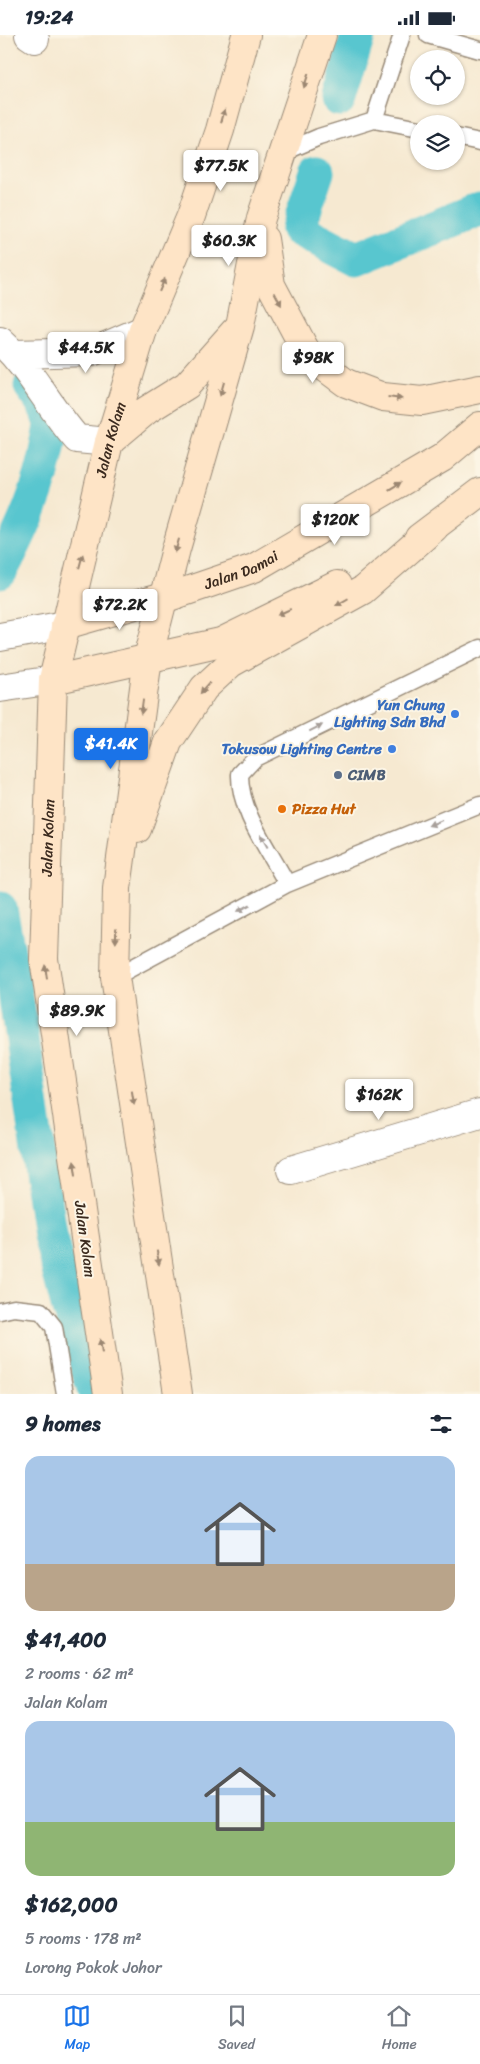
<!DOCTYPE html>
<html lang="en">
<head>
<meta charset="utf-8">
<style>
  body { margin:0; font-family:Sriracha,sans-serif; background:#f6f6f7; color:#1f2937; height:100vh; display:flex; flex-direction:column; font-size:19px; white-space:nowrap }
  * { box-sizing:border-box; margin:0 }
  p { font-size:16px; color:#747a83 }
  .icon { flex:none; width:28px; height:28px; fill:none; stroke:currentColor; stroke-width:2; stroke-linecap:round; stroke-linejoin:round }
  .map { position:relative; height:1359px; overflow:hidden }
  .side { display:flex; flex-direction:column; background:#fff; flex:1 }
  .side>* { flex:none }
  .fabs { position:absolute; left:410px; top:15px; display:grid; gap:10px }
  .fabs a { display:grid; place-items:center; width:55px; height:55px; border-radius:50%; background:#fff; box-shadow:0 1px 4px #0004; font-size:25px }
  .price { position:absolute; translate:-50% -42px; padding:0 11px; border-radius:5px; background:#fff; color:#222; font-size:16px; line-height:32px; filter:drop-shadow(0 1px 2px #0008) }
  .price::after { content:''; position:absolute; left:50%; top:30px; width:15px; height:11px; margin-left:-8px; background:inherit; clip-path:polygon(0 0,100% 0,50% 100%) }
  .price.current { background:#1a73e8; color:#fff }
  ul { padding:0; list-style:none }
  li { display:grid; align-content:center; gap:10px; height:265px; padding:0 25px }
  li span { display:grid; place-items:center; height:155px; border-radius:15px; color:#555 }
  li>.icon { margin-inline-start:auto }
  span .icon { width:90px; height:90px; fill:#fffc; stroke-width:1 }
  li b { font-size:21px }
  h2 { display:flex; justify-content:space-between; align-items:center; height:60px; padding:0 25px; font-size:21px }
  .status { display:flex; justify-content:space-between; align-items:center; height:35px; padding:0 25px; background:#fff; direction:ltr }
  .status svg { height:14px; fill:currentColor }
  .tabs { display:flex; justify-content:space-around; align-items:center; height:70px; border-top:1px solid #e0e1e3; background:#fff; font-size:14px; color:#747a83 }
  .tabs a { display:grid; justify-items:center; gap:2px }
  .tabs .current { color:#1a73e8 }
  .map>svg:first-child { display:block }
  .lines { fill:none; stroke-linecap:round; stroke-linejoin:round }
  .canal { stroke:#59c6cf; stroke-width:35 }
  .service-casing { stroke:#988a78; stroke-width:19 }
  .minor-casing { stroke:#988a78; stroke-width:30 }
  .tertiary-casing { stroke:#988a78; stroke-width:30 }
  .secondary-casing { stroke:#988a78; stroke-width:30 }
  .service { stroke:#fff; stroke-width:16 }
  .minor { stroke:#fff; stroke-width:28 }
  .tertiary { stroke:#fff; stroke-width:28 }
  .secondary { stroke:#fee4c6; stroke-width:28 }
  .oneway { fill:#9c8772 }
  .oneway2 { fill:#a79f9a }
  .shop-dot { fill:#3f7fe0; stroke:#fcf5e5; stroke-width:2 }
  .service-dot { fill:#5c6f8a; stroke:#fcf5e5; stroke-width:2 }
  .food-dot { fill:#e8710a; stroke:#fcf5e5; stroke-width:2 }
  .labels { text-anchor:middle; stroke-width:4; stroke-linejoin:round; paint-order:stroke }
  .street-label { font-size:15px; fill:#3b2a1e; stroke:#fcf5e5 }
  .shop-label { font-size:15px; font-weight:bold; fill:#366cbe; stroke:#fcf5e5; text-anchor:end }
  .service-label { font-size:15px; font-weight:bold; fill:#4e5e75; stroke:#fcf5e5; text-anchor:start }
  .food-label { font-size:15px; font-weight:bold; fill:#c56008; stroke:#fcf5e5; text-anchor:start }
</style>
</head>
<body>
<div class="status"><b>19:24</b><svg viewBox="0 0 49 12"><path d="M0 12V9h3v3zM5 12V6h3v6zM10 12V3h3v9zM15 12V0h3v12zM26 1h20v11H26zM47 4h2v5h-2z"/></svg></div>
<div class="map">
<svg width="480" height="1359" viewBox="0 0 480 1359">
  <rect width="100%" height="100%" fill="#fcf5e5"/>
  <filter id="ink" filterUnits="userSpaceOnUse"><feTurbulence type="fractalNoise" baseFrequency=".02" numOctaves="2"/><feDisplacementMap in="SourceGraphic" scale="10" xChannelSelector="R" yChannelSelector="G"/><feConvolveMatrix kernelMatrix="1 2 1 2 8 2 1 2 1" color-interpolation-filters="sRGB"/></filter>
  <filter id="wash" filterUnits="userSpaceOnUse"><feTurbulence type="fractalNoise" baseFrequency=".0096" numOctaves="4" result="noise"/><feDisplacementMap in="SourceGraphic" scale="20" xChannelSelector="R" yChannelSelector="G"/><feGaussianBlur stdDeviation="1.12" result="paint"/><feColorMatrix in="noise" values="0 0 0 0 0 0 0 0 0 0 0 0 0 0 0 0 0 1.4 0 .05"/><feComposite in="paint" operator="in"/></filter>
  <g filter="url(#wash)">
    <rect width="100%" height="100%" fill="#f6e9d1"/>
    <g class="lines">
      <path class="canal" d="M339,64l19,-64
        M317,137l-19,57 58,30 124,-50
        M0,537c22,-41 41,-83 49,-130 1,-5 3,-13 2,-19 -3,-14 -11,-26 -20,-37
        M0,874l15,80 35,246 18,70 28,89"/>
    </g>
  </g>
  <g filter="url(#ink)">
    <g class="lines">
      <defs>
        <path id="service" d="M402,0l-28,85 45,9
          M428,0l52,15
          M456,102l24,5
          M282,118l37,-16 55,-17
          M287,849c-17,-33 -48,-72 -47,-110l15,-16 225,-110
          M115,942l172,-93 193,-79
          M0,1276l14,-3 27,3 13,16 11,67"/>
        <path id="minor" d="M29,0l6,4
          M0,602l65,-12
          M0,653l53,-8
          M291,1135l189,-57"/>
        <path id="tertiary" d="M0,306c31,28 49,67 77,98l32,3
          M14,319l78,-2 51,-22"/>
        <g id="secondary">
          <path d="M264,204l7,46 37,70 38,28 37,14 39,4 58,-12"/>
          <path d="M109,407l38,-32 40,-25 48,-54"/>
          <path d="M419,503l61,-46"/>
          <path id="s1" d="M65,590l98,-28h6l85,-29 188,-110 38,-32"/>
          <path d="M53,645l168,-38 116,-57"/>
          <path d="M137,794l31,-87 36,-54 27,-25 132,-73 71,-62"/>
          <path id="s2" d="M108,1359l-64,-435 9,-279 56,-238 34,-112 48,-114 29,-86 26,-95"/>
          <path d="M178,1359l-63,-417 2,-89 31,-230 28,-109 64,-223 21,-108 61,-183"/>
        </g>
      </defs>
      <use href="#service" class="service-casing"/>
      <use href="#minor" class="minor-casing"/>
      <use href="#tertiary" class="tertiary-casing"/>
      <use href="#secondary" class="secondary-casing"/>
      <use href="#service" class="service"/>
      <use href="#minor" class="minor"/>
      <use href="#tertiary" class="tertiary"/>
      <use href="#secondary" class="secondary"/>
    </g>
    <defs><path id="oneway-solid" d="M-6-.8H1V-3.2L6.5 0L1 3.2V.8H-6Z" transform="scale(1.25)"/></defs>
    <g class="oneway">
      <use href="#oneway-solid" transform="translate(306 46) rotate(108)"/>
      <use href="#oneway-solid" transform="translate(223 81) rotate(-75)"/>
      <use href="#oneway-solid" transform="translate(162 250) rotate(-67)"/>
      <use href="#oneway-solid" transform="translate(278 264) rotate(62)"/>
      <use href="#oneway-solid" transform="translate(222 354) rotate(106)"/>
      <use href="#oneway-solid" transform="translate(395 363) rotate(7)"/>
      <use href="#oneway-solid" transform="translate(395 451) rotate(-31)"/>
      <use href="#oneway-solid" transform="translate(177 511) rotate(106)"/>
      <use href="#oneway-solid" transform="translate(81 526) rotate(-75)"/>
      <use href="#oneway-solid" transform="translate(342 567) rotate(150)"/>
      <use href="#oneway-solid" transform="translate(284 577) rotate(155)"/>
      <use href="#oneway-solid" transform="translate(205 653) rotate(131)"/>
      <use href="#oneway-solid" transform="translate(142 672) rotate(98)"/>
      <use href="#oneway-solid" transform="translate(116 901) rotate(91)"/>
      <use href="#oneway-solid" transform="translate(46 937) rotate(-98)"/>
      <use href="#oneway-solid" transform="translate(133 1063) rotate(81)"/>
      <use href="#oneway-solid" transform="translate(75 1133) rotate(-98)"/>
      <use href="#oneway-solid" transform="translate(158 1223) rotate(81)"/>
      <use href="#oneway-solid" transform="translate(101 1311) rotate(-98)"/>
    </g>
    <g class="oneway2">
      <use href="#oneway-solid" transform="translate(316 693) rotate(-26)"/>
      <use href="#oneway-solid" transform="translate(435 788) rotate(158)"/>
      <use href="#oneway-solid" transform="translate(264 806) rotate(-119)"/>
      <use href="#oneway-solid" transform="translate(244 873) rotate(152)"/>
    </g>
  </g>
  <g class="shop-dot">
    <circle cx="455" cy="679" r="5"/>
    <circle cx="392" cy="714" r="5"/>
  </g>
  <circle class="service-dot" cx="338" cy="740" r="5"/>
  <circle class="food-dot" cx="282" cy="774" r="5"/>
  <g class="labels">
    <g class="street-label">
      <text dy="5" stroke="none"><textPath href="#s2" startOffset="966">Jalan Kolam</textPath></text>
      <text dy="5" stroke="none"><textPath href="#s1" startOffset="185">Jalan Damai</textPath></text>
      <text dy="5" stroke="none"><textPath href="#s2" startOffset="561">Jalan Kolam</textPath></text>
      <text transform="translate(85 1204) rotate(82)" y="5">Jalan Kolam</text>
    </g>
    <g class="shop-label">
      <text x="445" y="675">Yun Chung<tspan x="445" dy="17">Lighting Sdn Bhd</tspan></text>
      <text x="382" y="719">Tokusow Lighting Centre</text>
    </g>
    <g class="service-label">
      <text x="348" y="745">CIMB</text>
    </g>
    <g class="food-label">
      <text x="292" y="779">Pizza Hut</text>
    </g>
  </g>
</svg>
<div class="fabs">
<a><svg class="icon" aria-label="locate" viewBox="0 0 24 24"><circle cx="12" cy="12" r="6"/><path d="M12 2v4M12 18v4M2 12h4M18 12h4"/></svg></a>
<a><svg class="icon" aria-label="layers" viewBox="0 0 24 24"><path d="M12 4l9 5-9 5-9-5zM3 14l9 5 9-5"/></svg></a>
</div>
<b class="price" style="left:221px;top:157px">$77.5K</b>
<b class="price" style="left:229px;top:232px">$60.3K</b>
<b class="price" style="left:86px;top:339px">$44.5K</b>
<b class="price" style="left:313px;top:349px">$98K</b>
<b class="price" style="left:335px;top:511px">$120K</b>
<b class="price" style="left:120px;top:596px">$72.2K</b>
<b class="price current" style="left:111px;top:735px">$41.4K</b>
<b class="price" style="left:77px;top:1002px">$89.9K</b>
<b class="price" style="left:379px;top:1086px">$162K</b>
</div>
<section class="side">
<h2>9 homes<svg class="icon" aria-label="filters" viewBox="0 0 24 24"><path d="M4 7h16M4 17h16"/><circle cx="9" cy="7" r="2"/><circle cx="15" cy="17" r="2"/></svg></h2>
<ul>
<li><span style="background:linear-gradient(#a9c7e8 70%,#b9a48a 0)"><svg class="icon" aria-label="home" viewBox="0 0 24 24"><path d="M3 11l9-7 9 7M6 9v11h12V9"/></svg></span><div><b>$41,400</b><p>2 rooms · 62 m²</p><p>Jalan Kolam</p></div></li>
<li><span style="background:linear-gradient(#a9c7e8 65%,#8fb573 0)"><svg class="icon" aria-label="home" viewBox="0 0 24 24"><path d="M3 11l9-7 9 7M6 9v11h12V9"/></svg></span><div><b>$162,000</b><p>5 rooms · 178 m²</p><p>Lorong Pokok Johor</p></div></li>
</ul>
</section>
<nav class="tabs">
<a class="current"><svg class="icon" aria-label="map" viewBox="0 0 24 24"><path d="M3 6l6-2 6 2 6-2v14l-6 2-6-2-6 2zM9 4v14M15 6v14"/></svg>Map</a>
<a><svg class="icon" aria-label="saved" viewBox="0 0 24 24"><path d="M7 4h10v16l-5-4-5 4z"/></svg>Saved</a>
<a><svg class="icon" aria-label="home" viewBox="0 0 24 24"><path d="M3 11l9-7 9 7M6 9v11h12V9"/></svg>Home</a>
</nav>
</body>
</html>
